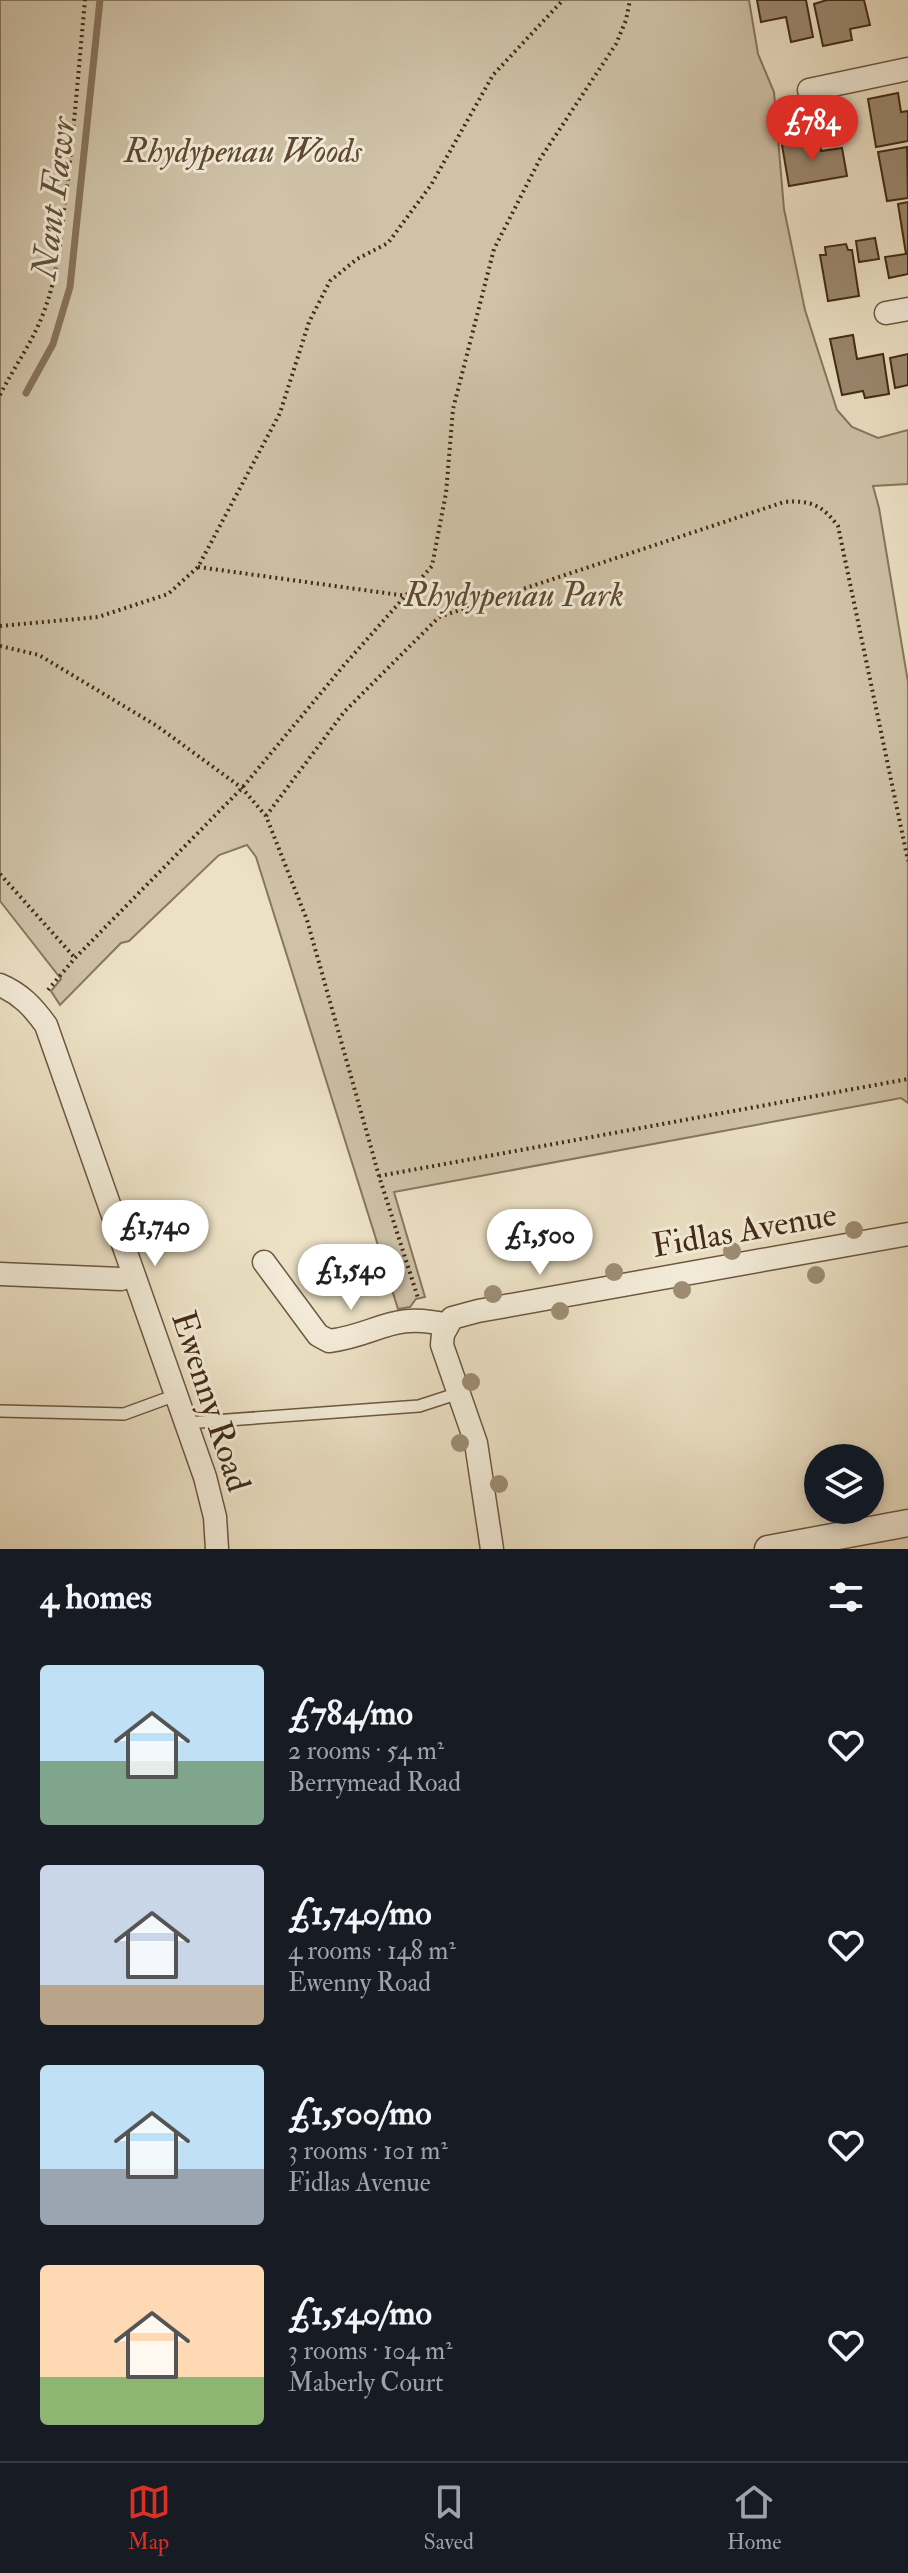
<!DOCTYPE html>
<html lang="en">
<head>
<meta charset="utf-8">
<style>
  body { margin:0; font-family:"IM FELL Double Pica",serif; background:#242831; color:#f1f3f6; height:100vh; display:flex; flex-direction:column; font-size:30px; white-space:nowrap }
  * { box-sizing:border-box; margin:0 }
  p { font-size:26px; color:#9ea1a6 }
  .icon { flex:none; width:44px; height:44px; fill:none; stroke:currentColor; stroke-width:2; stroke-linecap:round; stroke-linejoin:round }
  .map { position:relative; height:1549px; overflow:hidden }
  .drawer { display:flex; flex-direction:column; background:#171b24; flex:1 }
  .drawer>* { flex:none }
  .fabs { position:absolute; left:804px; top:1444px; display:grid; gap:16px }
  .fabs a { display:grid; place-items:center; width:80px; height:80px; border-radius:50%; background:#171b24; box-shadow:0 4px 12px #0003; font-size:40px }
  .price { position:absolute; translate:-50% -68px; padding:0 18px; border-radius:28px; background:#fff; color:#222; font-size:26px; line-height:52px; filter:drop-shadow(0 2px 4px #0008) }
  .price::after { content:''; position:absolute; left:50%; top:48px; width:24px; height:18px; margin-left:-12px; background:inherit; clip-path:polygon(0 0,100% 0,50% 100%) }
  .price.selected { background:#d93025; color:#fff }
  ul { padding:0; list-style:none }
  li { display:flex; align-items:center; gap:24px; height:200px; padding:0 40px }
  li span { display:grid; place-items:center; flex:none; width:224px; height:160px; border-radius:8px; color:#555 }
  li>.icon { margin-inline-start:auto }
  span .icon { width:96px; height:96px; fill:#fffc; stroke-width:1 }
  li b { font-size:34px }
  h2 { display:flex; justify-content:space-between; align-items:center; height:96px; padding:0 40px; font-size:34px }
  .dock { display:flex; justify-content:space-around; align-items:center; height:112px; border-top:2px solid #363941; background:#171b24; font-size:22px; color:#9ea1a6 }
  .dock a { display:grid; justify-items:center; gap:4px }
  .dock .selected { color:#d93025 }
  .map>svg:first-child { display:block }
  .green { fill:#cfc2a7; stroke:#89765e; stroke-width:2 }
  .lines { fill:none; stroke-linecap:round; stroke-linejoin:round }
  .stream { stroke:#86735a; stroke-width:7 }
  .building { fill:#9b8970; stroke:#432a14; stroke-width:2 }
  .service-casing { stroke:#6d5840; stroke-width:14 }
  .minor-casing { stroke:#6d5840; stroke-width:25 }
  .tertiary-casing { stroke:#6d5840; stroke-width:29 }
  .path { stroke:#432a14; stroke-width:4; stroke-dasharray:2 4; stroke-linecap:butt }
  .service { stroke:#f3ecd9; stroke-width:11 }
  .minor { stroke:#f3ecd9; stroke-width:22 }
  .tertiary { stroke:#f3ecd9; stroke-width:26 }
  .tree { fill:#9e8d74 }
  .labels { text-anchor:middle; stroke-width:6; stroke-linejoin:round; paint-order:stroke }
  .park-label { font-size:34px; font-style:italic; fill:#5f4831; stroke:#f3ecd9 }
  .street-label { font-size:34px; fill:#432a14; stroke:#f3ecd9 }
  .water-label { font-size:36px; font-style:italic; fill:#654e37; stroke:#f3ecd9 }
</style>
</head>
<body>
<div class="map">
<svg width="908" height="1549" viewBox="0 0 908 1549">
  <rect width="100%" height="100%" fill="#ece1c5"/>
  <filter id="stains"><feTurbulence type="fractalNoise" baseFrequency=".0025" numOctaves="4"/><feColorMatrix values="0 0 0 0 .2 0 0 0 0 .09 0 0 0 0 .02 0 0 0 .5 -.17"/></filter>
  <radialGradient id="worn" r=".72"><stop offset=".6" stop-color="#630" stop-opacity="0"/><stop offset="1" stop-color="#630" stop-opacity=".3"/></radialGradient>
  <path class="green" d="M0,0h749l9,54 16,38 10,117 21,101 32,100 15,17 26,11 30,-8v54l-35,2 6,22 29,174v421l-7,-5 -507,94 31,105 -9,2 -6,8 -12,2 -142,-452 -9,-12 -28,10 -90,86 -8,2 -61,62 -9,-14 10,-12 -61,-78z"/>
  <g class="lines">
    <path class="stream" d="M26,393l27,-49 17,-57 30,-287"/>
  </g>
  <path class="building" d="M757,0h49l7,37 -22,5 -5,-25 -25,5z
    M827,0h37l6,25 -20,4 2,11 -29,6 -9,-42z
    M898,93l3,19 7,-1v30l-32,6 -8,-48z
    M819,139l2,12 21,-3 5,28 -58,10 -7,-41z
    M907,147l1,51 -21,3 -9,-49z
    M908,202v72l-19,4 -4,-21 21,-3 -8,-50z
    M875,238l4,21 -20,3 -3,-21z
    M846,244l2,6h4l7,46 -31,5 -8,-46h6l-1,-8z
    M853,335l4,24 26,-5 6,40 -24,4 -2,-7 -21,4 -12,-56z
    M908,354v31l-13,3 -5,-30z"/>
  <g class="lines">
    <defs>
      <path id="service" d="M0,1411l124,3 52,-19
        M186,1423l233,-17 40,-13"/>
      <path id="minor" d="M809,90l99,-21
        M886,313l22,-4
        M0,985c21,9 33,22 46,40l159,452 10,40 2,32
        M264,1262l54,73 11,6c49,-6 62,-30 118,-16
        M0,1274l121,5 12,-4
        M492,1549l-16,-106 -34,-98 1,-11 9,-16 26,-7 430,-77"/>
      <path id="tertiary" d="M768,1549l140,-26"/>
    </defs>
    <use href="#service" class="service-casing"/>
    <use href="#minor" class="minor-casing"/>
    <use href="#tertiary" class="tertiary-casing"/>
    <path class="path" d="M0,395c14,-28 32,-52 43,-81 15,-38 18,-80 23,-120 8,-64 13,-129 19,-194
      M198,567l209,29
      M0,626l98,-9 70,-23 30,-27 82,-154 29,-91 21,-41 27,-22 31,-16 43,-58 62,-110 70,-75
      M0,646l39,9 118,71 85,62 24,28 41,104 72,256 39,122
      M266,816l78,-104 95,-95 345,-115c27,-2 38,3 54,24l70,335
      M0,874l75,84
      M48,990l27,-32 167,-170 103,-124 87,-98 14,-73 7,-84 41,-160 46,-90 76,-115 10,-24 4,-20
      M379,1176l529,-97"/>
    <use href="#service" class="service"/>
    <use href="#minor" class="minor"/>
    <use href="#tertiary" class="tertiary"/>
  </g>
  <g class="tree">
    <circle cx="854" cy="1230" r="9"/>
    <circle cx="732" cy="1251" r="9"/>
    <circle cx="614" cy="1272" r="9"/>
    <circle cx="816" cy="1275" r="9"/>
    <circle cx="682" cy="1290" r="9"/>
    <circle cx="493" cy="1294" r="9"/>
    <circle cx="560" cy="1311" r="9"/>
    <circle cx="471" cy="1382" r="9"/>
    <circle cx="460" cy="1443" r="9"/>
    <circle cx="499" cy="1484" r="9"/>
  </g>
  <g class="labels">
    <g class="park-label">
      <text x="243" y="162">Rhydypenau Woods</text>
      <text x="514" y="606">Rhydypenau Park</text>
    </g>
    <g class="street-label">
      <text transform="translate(744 1229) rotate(-10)" y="12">Fidlas Avenue</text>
      <text transform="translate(212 1401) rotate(72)" y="12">Ewenny Road</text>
    </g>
    <g class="water-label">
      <text transform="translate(52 198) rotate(-83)" y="13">Nant Fawr</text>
    </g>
  </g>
  <rect width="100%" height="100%" filter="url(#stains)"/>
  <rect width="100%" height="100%" fill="url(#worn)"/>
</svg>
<div class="fabs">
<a><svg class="icon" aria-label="layers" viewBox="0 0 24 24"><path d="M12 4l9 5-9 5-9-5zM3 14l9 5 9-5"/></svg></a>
</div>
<b class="price selected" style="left:812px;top:163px">£784</b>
<b class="price" style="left:155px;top:1268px">£1,740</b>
<b class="price" style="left:540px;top:1277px">£1,500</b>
<b class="price" style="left:351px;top:1312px">£1,540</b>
</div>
<section class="drawer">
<h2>4 homes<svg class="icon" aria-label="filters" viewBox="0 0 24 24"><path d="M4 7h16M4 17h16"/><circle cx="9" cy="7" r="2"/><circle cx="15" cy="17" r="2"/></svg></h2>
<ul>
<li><span style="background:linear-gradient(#bfe0f5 60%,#7fa58c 0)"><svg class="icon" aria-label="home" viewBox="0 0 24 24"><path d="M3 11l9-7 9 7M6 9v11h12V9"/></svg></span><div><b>£784/mo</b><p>2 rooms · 54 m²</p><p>Berrymead Road</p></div><svg class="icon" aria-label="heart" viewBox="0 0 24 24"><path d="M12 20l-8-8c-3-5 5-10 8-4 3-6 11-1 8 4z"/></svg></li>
<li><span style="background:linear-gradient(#c9d6e8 75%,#b9a48a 0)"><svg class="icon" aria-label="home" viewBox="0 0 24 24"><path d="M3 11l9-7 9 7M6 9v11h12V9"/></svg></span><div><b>£1,740/mo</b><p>4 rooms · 148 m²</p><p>Ewenny Road</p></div><svg class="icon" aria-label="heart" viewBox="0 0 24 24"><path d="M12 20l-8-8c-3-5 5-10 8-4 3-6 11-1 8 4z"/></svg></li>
<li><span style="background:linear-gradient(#bfe0f5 65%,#9aa5b1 0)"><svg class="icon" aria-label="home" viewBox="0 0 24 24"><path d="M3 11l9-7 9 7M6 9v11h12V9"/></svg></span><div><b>£1,500/mo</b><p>3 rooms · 101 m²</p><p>Fidlas Avenue</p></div><svg class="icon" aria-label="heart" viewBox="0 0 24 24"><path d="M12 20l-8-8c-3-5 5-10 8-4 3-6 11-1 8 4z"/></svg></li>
<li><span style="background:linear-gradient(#ffd9b3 70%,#8fb573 0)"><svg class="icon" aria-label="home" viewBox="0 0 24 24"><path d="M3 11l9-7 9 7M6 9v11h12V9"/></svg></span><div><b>£1,540/mo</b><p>3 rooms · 104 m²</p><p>Maberly Court</p></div><svg class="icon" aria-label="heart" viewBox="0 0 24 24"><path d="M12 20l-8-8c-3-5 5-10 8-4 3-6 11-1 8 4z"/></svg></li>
</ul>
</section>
<nav class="dock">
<a class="selected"><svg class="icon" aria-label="map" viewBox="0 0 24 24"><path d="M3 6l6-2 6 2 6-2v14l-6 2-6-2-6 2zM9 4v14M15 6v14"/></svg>Map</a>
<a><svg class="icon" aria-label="saved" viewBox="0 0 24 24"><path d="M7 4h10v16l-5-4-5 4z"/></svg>Saved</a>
<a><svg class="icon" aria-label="home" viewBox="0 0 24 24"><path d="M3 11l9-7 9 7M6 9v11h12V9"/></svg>Home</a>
</nav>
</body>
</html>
